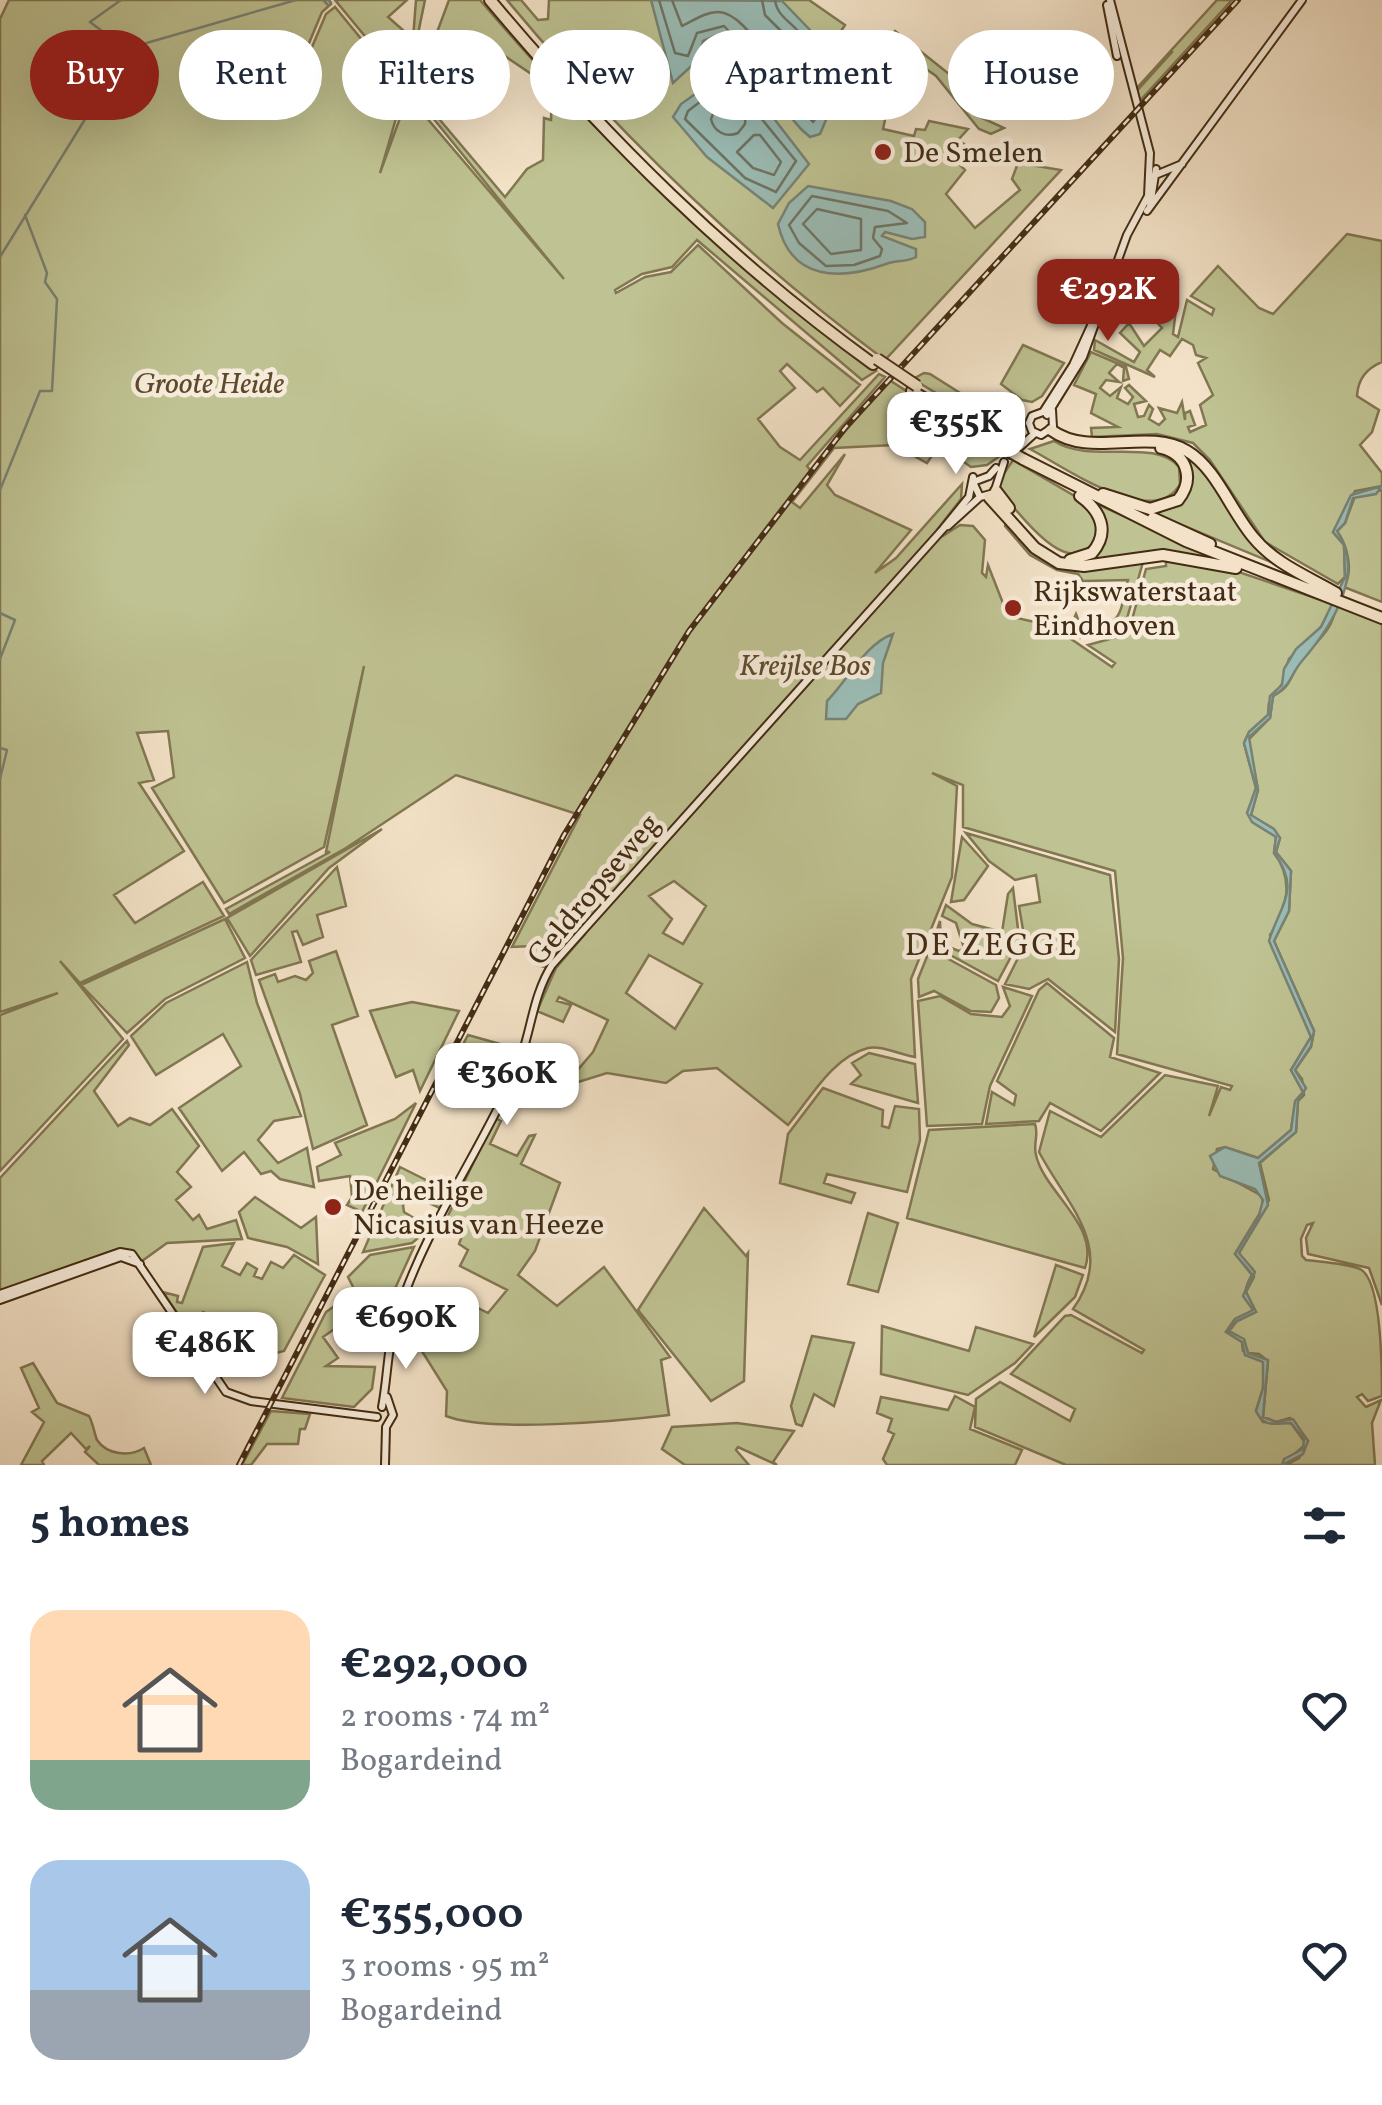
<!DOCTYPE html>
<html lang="en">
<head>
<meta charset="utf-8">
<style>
  body { margin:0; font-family:Vollkorn,serif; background:#f6f6f7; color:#1f2937; height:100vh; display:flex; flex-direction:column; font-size:38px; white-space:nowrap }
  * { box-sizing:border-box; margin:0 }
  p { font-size:32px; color:#747a83 }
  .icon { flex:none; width:55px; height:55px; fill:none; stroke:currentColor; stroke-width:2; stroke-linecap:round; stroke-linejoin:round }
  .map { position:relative; height:1465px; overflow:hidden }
  .side { display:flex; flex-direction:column; background:#fff; flex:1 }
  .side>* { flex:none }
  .top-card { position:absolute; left:30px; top:30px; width:1322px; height:90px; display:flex; gap:20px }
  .price { position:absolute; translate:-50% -85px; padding:0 22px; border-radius:20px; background:#fff; color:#222; font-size:32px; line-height:65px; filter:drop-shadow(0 2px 5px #0008) }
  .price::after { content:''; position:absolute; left:50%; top:60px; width:30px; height:22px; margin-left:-15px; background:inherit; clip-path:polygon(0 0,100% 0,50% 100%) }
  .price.active { background:#8f2418; color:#fff }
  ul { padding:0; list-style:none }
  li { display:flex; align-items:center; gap:30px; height:250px; padding:0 30px }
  li span { display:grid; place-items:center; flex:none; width:280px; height:200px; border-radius:30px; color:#555 }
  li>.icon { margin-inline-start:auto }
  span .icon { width:120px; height:120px; fill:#fffc; stroke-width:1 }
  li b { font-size:42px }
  h2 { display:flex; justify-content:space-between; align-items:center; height:120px; padding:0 30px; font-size:42px }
  .chip { padding:0 35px; border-radius:45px; background:#fff; box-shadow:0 10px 40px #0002; font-size:35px; line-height:90px }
  .chip.active { background:#8f2418; color:#fff }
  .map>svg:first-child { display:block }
  .green { fill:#bfc292; stroke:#817752; stroke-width:2.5; fill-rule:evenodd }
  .water { fill:#9bbdb6; stroke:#788375; stroke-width:2.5 }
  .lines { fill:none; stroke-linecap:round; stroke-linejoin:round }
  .shore { stroke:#6f7464; stroke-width:2.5 }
  .stream { stroke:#788375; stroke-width:2.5 }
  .secondary-casing { stroke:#432c13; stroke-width:10 }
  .highway-casing { stroke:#432c13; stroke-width:14 }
  .secondary { stroke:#f7ecdb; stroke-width:6 }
  .highway { stroke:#f3e2c7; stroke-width:10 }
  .rail-casing { stroke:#432c13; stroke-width:6 }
  .rail { stroke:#f7ecdb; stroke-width:2.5; stroke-dasharray:8; stroke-linecap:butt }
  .highway-bridge-casing { stroke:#432c13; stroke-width:14; stroke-linecap:butt }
  .highway-bridge { stroke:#f3e2c7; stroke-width:10 }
  .poi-dot { fill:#8f2418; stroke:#f7ecdb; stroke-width:4 }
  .labels { text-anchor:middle; stroke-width:9; stroke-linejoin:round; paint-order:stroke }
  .poi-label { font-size:30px; fill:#432c13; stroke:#f7ecdb; text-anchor:start }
  .park-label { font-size:30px; font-style:italic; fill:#5c4a2c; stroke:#f7ecdb }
  .street-label { font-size:30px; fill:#432c13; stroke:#f7ecdb }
  .neighbourhood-label { font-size:32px; letter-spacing:2.5px; fill:#432c13; stroke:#f7ecdb }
</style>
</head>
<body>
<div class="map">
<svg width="1382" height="1465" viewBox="0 0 1382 1465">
  <rect width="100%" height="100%" fill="#f3e2c7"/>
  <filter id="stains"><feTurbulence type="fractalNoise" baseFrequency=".002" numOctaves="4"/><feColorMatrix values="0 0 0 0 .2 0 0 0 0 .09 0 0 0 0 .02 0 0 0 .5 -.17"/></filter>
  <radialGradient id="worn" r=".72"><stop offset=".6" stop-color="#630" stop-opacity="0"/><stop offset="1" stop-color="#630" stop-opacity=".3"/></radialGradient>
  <path class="green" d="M9,0h320l2,4 -9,8 -28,67 4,1 28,-66 9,-7 69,84 -24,82 28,-77 156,183 -153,-188 2,-3 92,109 22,-28 16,-9 1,-42 7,2 1,-32 -65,-44 -51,-9 13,-35h31c119,140 247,263 396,371l-14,9 -165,-140 -25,27 -30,7 -27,16 1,3 29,-16 26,-5 27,-27 84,78 78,62 -20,21 -17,-18 -6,4 -30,-28 -7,7 15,17 -37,31 22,28 20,13 79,-86 6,3 -78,89 4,5 78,-91 115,73 -17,12 -16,2 -26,-18 7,-12 -20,-12 -7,11 14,9 -12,18 -33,-18 -60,3 -42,54 8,6 45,-54 -18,31 8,10 76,35 -36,43 21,-15 66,-74 -1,15 -24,31 6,6 17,-11 13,1 12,14 -3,33 4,4 2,-12 20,51 44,10 60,41 3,-4 -27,-18 40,-11 18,-65 20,-3v-9l61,11 106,36 -12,23 -32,32 -7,25 -13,19 -1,12 -19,17 -5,11 12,45 -8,25 28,24 -2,16c20,26 14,56 -4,82l41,102 -20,33 12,22 -8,12 -4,26 -33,28 -33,-11 -8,2 -4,20 49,27 1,12 -28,46 17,21c-10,16 -6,20 1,36l-18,8 -9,13 16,10 1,9 21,11 -1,26 -7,23 7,11 28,1 15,21 -24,21h-216l-91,-38 1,-28 24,-17 70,39 5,-12 -64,-35 54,-58 6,-1 71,38 2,-3 -71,-41c44,-61 -6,-104 -34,-157l11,-41 51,26 64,-62 53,11 -9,30 12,-29 9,3 2,-4 -115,-32 6,-96 -8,-87 -152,-44v-42l-31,-12 25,13 -5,91 -41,102 4,78c-13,-2 -34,-12 -47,-9 -36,9 -58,51 -80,77l-71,-57 -34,3 -17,12 -59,-10 -61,19 -23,-26 5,-14 29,26 13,-11 5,6 18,-21 15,-32 -49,-23 -2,4 14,4 -8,17 -26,-11 19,-43 30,-35 -30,21 -3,-4 -8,17 -8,-2 -5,-19 -20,1 68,-132 -124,-40 -110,73 -117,66 -3,-5 104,-57h-4l38,-186 -40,181 -100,56 -72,-115 22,-11 -6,-46 -31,2 17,47 -15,3 45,68 -70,44 21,28 68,-41 21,34 -144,67 -20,-22 63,78 -123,132v-156l58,-22 -58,19v-993zM674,881l32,25 -23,38 -20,-11 9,-14 -23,-23zM649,955l53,29 -27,45 -49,-36z
    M335,0h72l-19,17 25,22 3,-39h9l-18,87z
    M507,0h14l17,20 10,-1 1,-19h260l36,25 -19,29 17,13 12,2 -5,7 7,9 7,-5 21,5 -3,16 7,1 -6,27 31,7 2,-7 9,1 4,-9 39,8 -10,11 9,6 -2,14 -7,3 7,7 -19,24 29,34 45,-38 -8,-11 6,-16 43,7 -176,190c-145,-108 -270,-230 -378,-360z
    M1217,0h15l-95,104 -2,-11 38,-42 -38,39z
    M895,31l73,58 1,23 35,16 -13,6 -12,-5 -43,-53 -48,-34z
    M1347,234l35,7v121c-16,7 -24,17 -25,34l22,14 -7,22 -12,13 22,28v13l-27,5 -22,41 11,13 1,32 -7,7 -73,-42 -55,-82 -17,-17 -36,-9 -65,3 -1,-9 27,-1 -27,-14 5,-19 -22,-9 17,-33 35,15 3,12 -6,2 1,-13 -7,-4 -8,9 10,9 -13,-2 -6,8 10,8 11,-9 -4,11 11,6 5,-7 -8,-9 4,-3 17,16 -12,3 4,13 6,-1 5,-11 4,4 -4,10 10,6 6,-6 -6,-11 18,5 5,-11 3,18v-7l5,-2 5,14 -7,2 2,5 16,-7 -6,-20 13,-10 -15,-32 8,-5 -10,-3 -3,-10 -11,-6 -12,17 -10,-6 -13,20 8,7 -61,-27 1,-10 39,22 6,-10 -20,-19 9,-10 15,23 18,-18 -30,-32 11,-13 33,26 -3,25 5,3 9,-37 25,15 2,-6 -23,-13 27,-30 41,42 14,6z
    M1023,345l41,18 -22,33 -10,6 -10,-2 -21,-16z
    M924,373l6,1 87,55 -7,9 -97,-59z
    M1054,441c37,24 100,-4 125,26l1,17c-26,47 -116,-17 -150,-35z
    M1170,449l26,10 51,73 43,38 -142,-59 21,-4 20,-29z
    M1013,460l65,38 14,12 7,22c-26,58 -76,-16 -99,-40l-1,-11z
    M1382,490v112l-38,-15c10,-17 3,-42 -7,-56l8,-8 10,-27z
    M1090,501l141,63 -82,-12 -69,10 22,-20z
    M1008,518l47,45 88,-1 -19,67 -44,9 -40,-18 32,3 4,-9 5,13c42,0 38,-11 47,-47l-45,1 -5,-7 -21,-4 -27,-15 -25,-29z
    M1336,605l46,18v682l-13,-37 -61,-14 -2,-16 7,-15 -6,2 -6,14 1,17 4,4c17,2 39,3 54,9 22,11 22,102 22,127l-14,5 -6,-7 -5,3 9,10 15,-7 -9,23 3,42h-89l13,-7 9,-17 -18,-23 -14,4 -13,-5 5,-56 -9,-7 -11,-1 -4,-13 -15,-9 8,-10 19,-9 -10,-20 8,-15 -2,-9 -11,-7 -2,-8 30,-53 -9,-37 36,-31 2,-31 6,-6 -2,-16 -7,-9 16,-23 3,-16 -40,-90 15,-30 2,-40 -15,-19 4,-14 -29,-23 7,-25 -10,-50 22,-22 3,-22c17,-9 16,-16 25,-31 16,-24 35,-32 38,-60z
    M382,829l-53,39 -79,88 -23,-38z
    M966,833l144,42 9,84 -4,73 -67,-53 -19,10 -24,-5 16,-32 -8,1 -15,28 -66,-36 8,-24 1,23 18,7 5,-3 -8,-25 -14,-7 4,-11 26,19 30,8 6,-38 5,-6 5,41 7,13 -6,-36 21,-4 -4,-27 -21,5 -26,-19z
    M962,837l26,29 -24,34 -13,2z
    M337,867l9,39 -29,9 6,22 -20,8 -6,-14 -5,1 9,30 -45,13 -5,-15z
    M225,919l20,39 -80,41 -38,34 -46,-48z
    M930,949l66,36 3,13 -8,14 -20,-1 -37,-20 -15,6 -1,-18z
    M336,951l22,65 -26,9 35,100 -54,24 -13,-55 -41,-114 16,-6 3,8 17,-6 11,4 7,-7 -4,-12z
    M247,962l10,41 44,113 -27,5 -16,19 20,23 29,-15 7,39 -34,-8 -9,-8 -10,3 -17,-22 -22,19 -43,-63 62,-42 -18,-32 -67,41 -25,-39 35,-33z
    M1047,983l67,55 -4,19 50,16 -59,58 -51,-28 -11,18 -53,3 6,-32 22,13 2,-10 -19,-14 42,-91z
    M1003,987l29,9 -42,90 -8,38 -55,2 -9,-125 22,-5 31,18 31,3 8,-11z
    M412,1002l47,9 -39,80 -7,-21 -17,7 -26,-66z
    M468,1035l50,14 -22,47 -49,-21z
    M127,1041l2,4 -35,46 24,35 12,-8 20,7 22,-16 27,37 -22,26 14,15 -15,13 17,20 6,-5 8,14 29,-9 6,19 -75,4 -25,18 -7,-8 -18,-3 -117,41v-113z
    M869,1053l46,11 3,39 -67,-19 10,-9 -9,-12z
    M823,1088l60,22 -1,16 7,2 6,-22 24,3 1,31 -13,52 -80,-18 -3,9 31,10 -4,10 -71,-20 8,-49z
    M416,1103l-54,109 -15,-7 5,-8 -2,-21 -31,5 -2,-14 24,-12 -6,-12 60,-24z
    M495,1118l6,3 -11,23 27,12 12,-20 6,-1 -14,29 39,19 -25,68 -17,24 39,31 47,-39 66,90 -9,3 8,55c-49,6 -180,18 -223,1l1,-25 -27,-43 -5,1 22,-32 10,2 8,-12 -1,-11 34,17 19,-23 -47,-24 8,-16 -9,-6 3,-8 -18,-12z
    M1035,1124c4,10 -2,20 1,31 8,37 64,70 49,113l-178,-50 22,-88z
    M400,1167l48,24 -8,17 -28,-13 -9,10 1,7 26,16 -18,15 -49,9z
    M255,1197l46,31 15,-11 2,47 -31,-17 -39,-9 -9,-26z
    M704,1208l42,48 2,-3 -4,128 -33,20 -73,-91z
    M868,1213l30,10 -20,69 -30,-8z
    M234,1243l-12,23 18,9 7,-12 10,6 -3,7 8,3 9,-17 12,6 11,-13 31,20 -41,76 -50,13 -18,11 -21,-32 10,-12 17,25 48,-7 -20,-11 -4,-7 -43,-19 -4,7 5,9 -13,6 -28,-42 15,4 -1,6 5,1 21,-56z
    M414,1247l-37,81 -2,2 -27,-53 22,-22z
    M1056,1265l27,10 -8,22 -41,40z
    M336,1305l7,18 -20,14 15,21 -12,8 49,1 -3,22 -18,18 -72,-9 44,-86z
    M882,1326l87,25 7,-24 57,17 -18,19 -47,32 -87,-21z
    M812,1336l42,7 -20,63 -20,-12 -12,32 -6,-2 -5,-18z
    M33,1363l24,40 32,13c4,7 6,20 8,24 10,15 33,17 47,8l7,17h-52l-14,-13 5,-6 -4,3 -15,-16 -29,28 2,4h-23l23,-43 -12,-10 7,-4 -18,-40z
    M955,1396l20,11 -5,22 52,21 -7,15h-128l-4,-6 11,-25 -6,-3 4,-12 -15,-6 4,-16 67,13z
    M271,1411l39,3 -5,15h-5l-2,15h-31l-16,21h-9z
    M737,1423l57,8 -21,31 4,3 -39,-18 -2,3 13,15h-64l-23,-16 10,-22z"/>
  <path class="water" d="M651,0l131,1 29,30 4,21 22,24 2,13 -19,45 -10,3 -9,-8 -81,-95 -17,7 -4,18 -26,24z
    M729,70l26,24 54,70 -36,44 -66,-51 -34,-40 8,-13z
    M808,186l83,15 21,8 13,13v15l-13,2 -27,-7 -3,4 34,13v8c-8,5 -19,3 -30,7 -44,16 -95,18 -108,-40l11,-21z
    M1382,486l-6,8 -23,4 -8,25 -8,8c29,42 -5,95 -35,130 -12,14 -11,25 -29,35l-3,22 -21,19 9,53 -7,25 23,14 6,9 -4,14 15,19 -2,40 -15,30 40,90 -3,15 -16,24 11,18 -8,13 -2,31 -37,31 9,42 -29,48 16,19 -9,20 10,20 -19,9 -8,10 15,8 4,14 20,7 -5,57 13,5 17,-3 15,22 -5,13 -21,11 2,-6 19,-10 1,-10 -13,-16c-16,0 -26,6 -35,-12l7,-23v-26l-18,-7 -3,-13 -16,-10 9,-13 18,-9 -10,-14 9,-22 -17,-20 24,-39 4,-15 -8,-11 -35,-13 -10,-20 15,-9 33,11 33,-28 4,-29 8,-9 -12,-22 20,-33 -42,-96c10,-34 33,-52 5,-88l2,-16 -24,-15 -5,-9 9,-25 -12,-45 5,-11 19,-17 2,-19 12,-11 2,-16 12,-20 25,-22 24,-50 -1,-32 -11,-13 18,-37z
    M893,634l-10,29 -2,30 -23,11 -12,15h-20l1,-18c21,-21 39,-58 66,-67z"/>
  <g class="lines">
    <path class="shore" d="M659,0l16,53 13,3 9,-23 27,-7 89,96c31,-45 3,-38 -8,-69 -4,-9 0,-15 -7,-22 -10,-11 -21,-16 -23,-31
      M672,0l10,26c11,-5 23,-14 36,-14 31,0 61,74 91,84l4,-12 -17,-21 -6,-23 -25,-25 -3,-15
      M726,82l7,2 9,14 -26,9 -5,12c3,13 15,19 27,14l7,-9 1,-15 6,-2 44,54 -20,31 -31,-14 -60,-59 3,-8z
      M754,135h6l21,27 -7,13 -21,-7 -16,-16z
      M812,196l76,15 19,12 -32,4 -2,11 9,11 -2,7 -26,9 -28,1 -27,-23 -10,-18z
      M817,209l44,10v31l-30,4 -28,-30z"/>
    <path class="stream" d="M121,0l-31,22 36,27
      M323,0l5,5
      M329,0l2,3
      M98,90l26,-41
      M0,257l129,-209 167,-48
      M0,490l40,-99h12l5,-92 -12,-17 2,-9 -22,-58
      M0,613l15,7 -15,39
      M0,748l7,2 -7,29"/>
    <defs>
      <path id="secondary" d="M1110,0l40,153
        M1107,5l10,51
        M1153,176l29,-12
        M1150,206l6,-37
        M1147,211l155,-211
        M1043,412l30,-47 26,-57
        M1043,412l-11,4 -3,7 3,8 9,4 12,-8 -1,-17
        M1047,415l36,-58 44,-122 21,-39 2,-43
        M1011,455l23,-21
        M989,476l-16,6 7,15 14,-4 10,-31
        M989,476l7,-8
        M948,526l32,-29
        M0,1294l120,-42 12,2 94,138 25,9 126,16
        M0,1300l121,-43 19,7
        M382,1407c6,-31 5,-61 15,-91 27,-86 81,-161 118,-243 16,-35 16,-75 37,-108l391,-436 26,-32 4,-20
        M385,1465l1,-38 7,-12 -6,-18"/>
      <path id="highway" d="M490,0c115,137 238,259 383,364
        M912,391l90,56
        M1051,430c40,29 95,-3 136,21 29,17 44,60 66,86 22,27 54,39 83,56
        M1023,459l163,82 196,77
        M996,491l13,17
        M1103,494l47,15 28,-9c17,-21 9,-46 -17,-52
        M989,497l46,51 24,15 25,3 79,-11 73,13
        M1153,518l57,26
        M1070,560l22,-7c18,-21 9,-42 -12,-57"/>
    </defs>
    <use href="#secondary" class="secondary-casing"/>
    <use href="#highway" class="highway-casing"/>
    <use href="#secondary" class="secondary"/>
    <use href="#highway" class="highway"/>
    <defs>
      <path id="rail" d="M239,1465l325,-630 125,-204 156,-203 393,-428"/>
    </defs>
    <use href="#rail" class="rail-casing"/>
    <use href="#rail" class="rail"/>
    <defs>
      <path id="highway-bridge" d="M877,359l40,27
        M1002,447l21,12"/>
    </defs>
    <use href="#highway-bridge" class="highway-bridge-casing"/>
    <use href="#highway-bridge" class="highway-bridge"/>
  </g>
  <g class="poi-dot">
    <circle cx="883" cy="152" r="10"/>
    <circle cx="1013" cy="608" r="10"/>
    <circle cx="333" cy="1207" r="10"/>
  </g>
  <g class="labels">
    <g class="poi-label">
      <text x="903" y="162">De Smelen</text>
      <text x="1033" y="601">Rijkswaterstaat<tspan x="1033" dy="34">Eindhoven</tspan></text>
      <text x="353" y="1200">De heilige<tspan x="353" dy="34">Nicasius van Heeze</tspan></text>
    </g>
    <g class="park-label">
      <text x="209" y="393">Groote Heide</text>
      <text x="805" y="675">Kreijlse Bos</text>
    </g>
    <g class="street-label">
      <text transform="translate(593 889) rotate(-50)" y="10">Geldropseweg</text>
    </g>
    <g class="neighbourhood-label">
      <text x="992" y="955">DE ZEGGE</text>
    </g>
  </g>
  <rect width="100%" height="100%" filter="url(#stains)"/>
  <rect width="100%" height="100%" fill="url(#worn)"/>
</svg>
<b class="price active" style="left:1108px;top:344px">€292K</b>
<b class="price" style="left:956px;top:477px">€355K</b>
<b class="price" style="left:507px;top:1128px">€360K</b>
<b class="price" style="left:406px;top:1372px">€690K</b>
<b class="price" style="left:205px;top:1397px">€486K</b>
<div class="top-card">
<a class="chip active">Buy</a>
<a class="chip">Rent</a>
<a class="chip">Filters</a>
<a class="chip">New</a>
<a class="chip">Apartment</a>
<a class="chip">House</a>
</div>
</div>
<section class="side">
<h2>5 homes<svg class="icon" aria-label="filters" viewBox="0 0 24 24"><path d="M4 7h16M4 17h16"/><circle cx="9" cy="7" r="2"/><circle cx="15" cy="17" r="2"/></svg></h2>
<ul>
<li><span style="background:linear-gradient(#ffd9b3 75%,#7fa58c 0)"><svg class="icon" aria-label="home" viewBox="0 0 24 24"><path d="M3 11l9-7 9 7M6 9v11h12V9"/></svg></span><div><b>€292,000</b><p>2 rooms · 74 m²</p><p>Bogardeind</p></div><svg class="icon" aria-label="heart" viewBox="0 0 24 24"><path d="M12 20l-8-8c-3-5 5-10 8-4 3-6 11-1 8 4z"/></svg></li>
<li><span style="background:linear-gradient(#a9c7e8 65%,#9aa5b1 0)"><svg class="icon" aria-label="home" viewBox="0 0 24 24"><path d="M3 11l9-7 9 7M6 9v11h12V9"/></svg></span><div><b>€355,000</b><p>3 rooms · 95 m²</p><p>Bogardeind</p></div><svg class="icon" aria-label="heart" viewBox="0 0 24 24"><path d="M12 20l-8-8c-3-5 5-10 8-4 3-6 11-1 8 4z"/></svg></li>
</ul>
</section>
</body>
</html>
